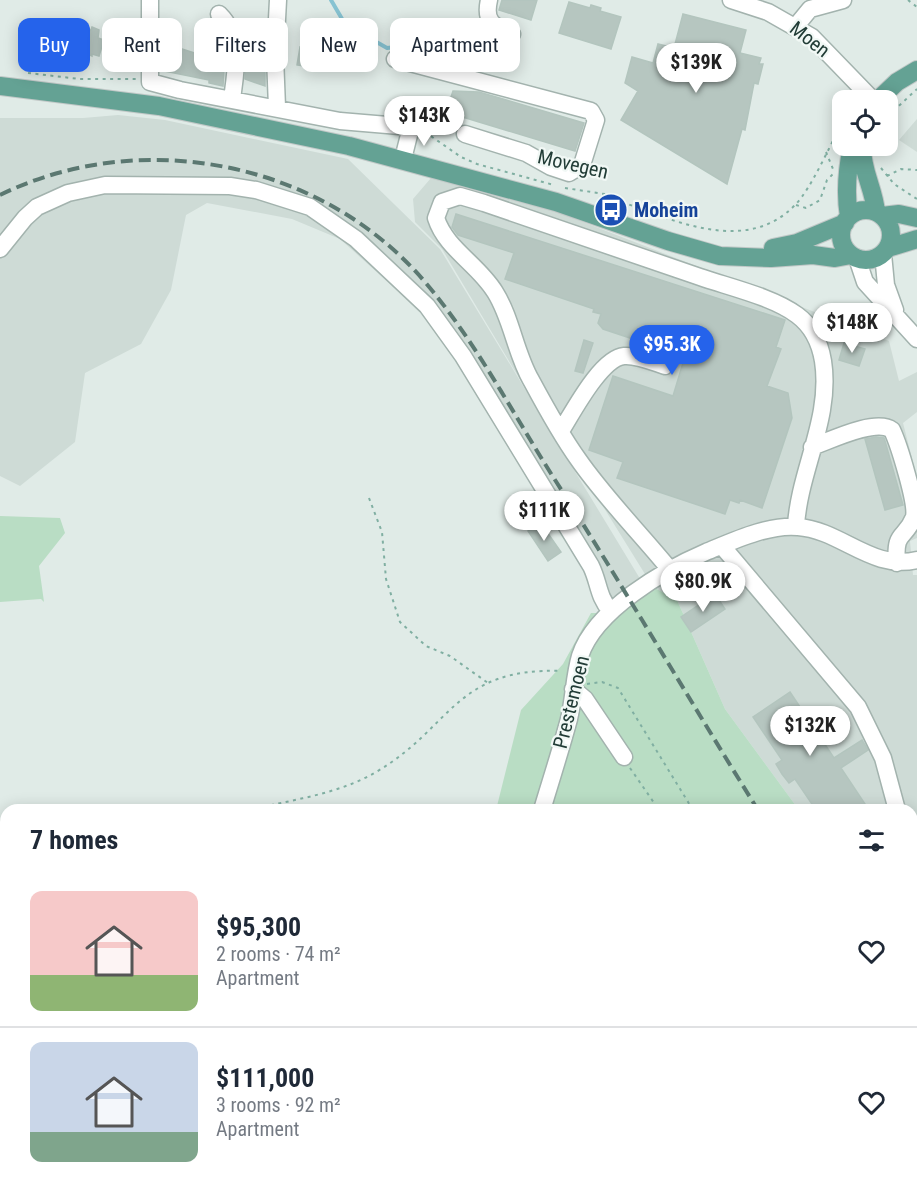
<!DOCTYPE html>
<html lang="en">
<head>
<meta charset="utf-8">
<style>
  body { margin:0; font-family:"Roboto Condensed",sans-serif; background:#f6f6f7; color:#1f2937; height:100vh; display:flex; flex-direction:column; font-size:22px; white-space:nowrap }
  * { box-sizing:border-box; margin:0 }
  p { font-size:20px; color:#747a83 }
  .icon { flex:none; width:33px; height:33px; fill:none; stroke:currentColor; stroke-width:2; stroke-linecap:round; stroke-linejoin:round }
  .map { position:relative; flex:1; overflow:hidden }
  .drawer { position:absolute; left:0px; top:804px; width:918px; height:386px; display:flex; flex-direction:column; background:#fff; border-radius:18px 18px 0 0; box-shadow:0 3px 15px #0003 }
  .drawer>* { flex:none }
  .hud { position:absolute; left:18px; top:18px; width:600px; height:54px; display:flex; gap:12px }
  .buttons { position:absolute; left:832px; top:90px; display:grid; gap:12px }
  .buttons a { display:grid; place-items:center; width:66px; height:66px; border-radius:12px; background:#fff; box-shadow:0 3px 15px #0003; font-size:30px }
  .price { position:absolute; translate:-50% -51px; padding:0 14px; border-radius:21px; background:#fff; color:#222; font-size:20px; line-height:39px; filter:drop-shadow(0 2px 3px #0008) }
  .price::after { content:''; position:absolute; left:50%; top:36px; width:18px; height:14px; margin-left:-9px; background:inherit; clip-path:polygon(0 0,100% 0,50% 100%) }
  .price.current { background:#2563eb; color:#fff }
  ul { padding:0; list-style:none }
  li { display:flex; align-items:center; gap:18px; height:150px; padding:0 30px }
  li+li { border-top:2px solid #e0e1e3 }
  li span { display:grid; place-items:center; flex:none; width:168px; height:120px; border-radius:12px; color:#555 }
  li>.icon { margin-inline-start:auto }
  span .icon { width:72px; height:72px; fill:#fffc; stroke-width:1 }
  li b { font-size:26px }
  h2 { display:flex; justify-content:space-between; align-items:center; height:72px; padding:0 30px; font-size:26px }
  .pill { padding:0 21px; border-radius:12px; background:#fff; box-shadow:0 3px 15px #0003; font-size:21px; line-height:54px }
  .pill.current { background:#2563eb; color:#fff }
  .map>svg:first-child { display:block }
  .built { fill:#cedbd6 }
  .green { fill:#b9ddc4 }
  .lines { fill:none; stroke-linecap:round; stroke-linejoin:round }
  .stream { stroke:#87c3d2; stroke-width:4 }
  .building { fill:#b6c6c0; stroke:#b3c5be; stroke-width:1.5 }
  .minor-casing { stroke:#a3b3ae; stroke-width:19 }
  .major-casing { stroke:#c1c8c7; stroke-width:20 }
  .path { stroke:#80afa2; stroke-width:2; stroke-dasharray:3 4.5; stroke-linecap:butt }
  .minor { stroke:#fff; stroke-width:16 }
  .major { stroke:#64a294; stroke-width:18 }
  .rail { stroke:#5b7871; stroke-width:4; stroke-dasharray:12 6; stroke-linecap:butt }
  .labels { text-anchor:middle; stroke-width:4.5; stroke-linejoin:round; paint-order:stroke }
  .street-label { font-size:20px; fill:#213c36; stroke:#f1f8f5 }
  .transit-label { font-size:20px; font-weight:bold; fill:#164399; stroke:#f1f8f5; text-anchor:start }
</style>
</head>
<body>
<div class="map">
<svg width="917" height="1189" viewBox="0 0 917 1189">
  <rect width="100%" height="100%" fill="#e0ebe7"/>
  <path class="built" d="M118,115l47,5 183,39 92,90 202,333 -37,19 -175,-281 -90,-81 -48,-20 -85,-16 -21,12 -15,75 -30,54 -56,29 -10,69 -55,44 -20,-10v-358h83z
    M917,119v33l-18,-12z
    M431,178l129,35 329,128 10,40 18,-9v40l-14,11 14,55v60l-7,3 3,34h4v321l-5,-3v-83h-113l-74,-101 -48,-109 -24,-13 -62,-100 -51,-74 -98,-164 -27,-27 -2,-23z"/>
  <path class="green" d="M0,516l60,2 5,15 -26,33 5,36 -3,-3 -41,3z
    M653,587l24,13 48,109 74,101h-303l25,-100 42,-46 28,-51h17z
    M912,929l5,10v250h-775l5,-5h765z"/>
  <g class="lines">
    <path class="stream" d="M331,0l14,24 42,24 71,-8"/>
  </g>
  <path class="building" d="M502,0h35l-6,20 -32,-10z
    M569,2l21,6 1,-3 10,3 -1,3 21,6 -10,32 -52,-16z
    M683,14l63,16 -6,23 21,5 -2,6h4l-5,20 -4,-1 -9,47 -3,-1 -15,55 -106,-64 17,-29 -13,-8 7,-26 21,6 5,-19 16,4z
    M92,27l7,3 -1,8 6,2 -5,16 -7,-2v2l-15,-7 7,-21 7,2z
    M127,36l13,4 -4,15 -13,-4z
    M300,47l29,6 -3,17 -29,-5z
    M179,48l34,11 2,-6 10,2 -2,31 -14,-3v-3l-45,-9 4,-22z
    M246,59l2,4 17,3v20l-20,-7z
    M453,91l26,1 105,31 -9,28 -129,-39z
    M456,214l329,106 -9,27 5,2 -14,37 21,7 4,25 -30,90 -22,-8 -1,3 -9,-3 -5,14 -108,-36 6,-16 -34,-12 24,-74 60,20 16,-53 -14,-4 2,-5 -23,-8 -6,18 -45,-15 -5,-6 3,-9 -8,-2 1,-3 -89,-30 9,-26 -56,-18 -6,-8z
    M584,340l9,3 -10,30 -8,-2z
    M844,343l21,6 -6,17 -20,-6z
    M876,437l8,1 1,3 18,64 -18,5 -20,-71z
    M540,522l21,30 -13,9 -20,-30z
    M715,594l10,15 -34,23 -10,-15z
    M790,692l44,66 28,-18 6,10 -27,18 28,42h-53l-21,-31 -6,4 -7,-9 -6,-10 6,-4 -29,-43z"/>
  <g class="lines">
    <defs>
      <path id="minor" d="M150,0v82l30,8 160,31 71,6 -8,32
        M489,0c-5,22 4,26 23,34
        M731,0l37,12 44,25 61,63
        M219,14c24,24 17,54 13,85
        M796,26l14,-17 33,-9
        M395,59l196,52 5,9 -14,45 -13,8 -18,-6 -25,-14 -61,-19
        M277,107l-2,-50 3,-57
        M0,249l25,-31 12,-11 31,-14 37,-8 125,1 26,4 54,17 46,32 71,67 36,50 128,210c8,16 7,31 19,44
        M883,254l3,31 9,25
        M857,258l8,24 52,57
        M561,431c12,-19 40,-73 63,-75 13,-1 29,6 41,10
        M812,447c19,-7 64,-29 80,-17 7,15 25,73 22,87 -9,23 -20,13 -17,46
        M722,546l136,161 25,51 14,52
        M671,571c-30,-37 -66,-73 -93,-112 -18,-25 -33,-53 -47,-79 -16,-28 -19,-61 -36,-88 -17,-28 -49,-43 -59,-74l6,-16 18,-6 24,7c72,24 144,49 216,74 29,10 73,20 97,38 15,11 23,28 26,46 9,57 -24,110 -27,165
        M573,689l12,10 39,58
        M542,810c9,-30 19,-61 27,-91 5,-21 5,-43 11,-63 15,-46 84,-86 126,-104 27,-11 63,-28 92,-25 43,3 74,44 119,33
        M912,867l5,19
        M0,1013l6,2
        M456,1184l8,5
        M163,1189l7,-5"/>
      <path id="major" d="M0,86l159,20 190,40 207,56 112,39 52,15 51,2 42,-3 22,3 16,-3
        M878,100l19,-18 20,-12
        M862,146c-1,23 12,43 14,66
        M841 235a25 25 0 1 1 50 0a25 25 0 1 1-50 0Z
        M882,216l17,-2 18,4
        M849,217c-4,-24 -2,-47 3,-71
        M773,248l24,-5 48,-20
        M888,248l29,-9
        M0,1162l6,7
        M18,1184l4,5"/>
    </defs>
    <use href="#minor" class="minor-casing"/>
    <use href="#major" class="major-casing"/>
    <path class="path" d="M908,0l9,7
      M28,73l52,6h56
      M844,92l1,8
      M888,116l29,-27
      M425,132l36,25 16,7 77,21
      M826,152l7,17
      M881,168l13,16 23,15
      M887,176l14,-7 16,1
      M565,188l46,7 11,7c53,19 125,53 173,3 17,-17 35,-61 48,-83
      M796,205l10,3 14,-8 7,-20 6,-6
      M369,498l13,34 4,47 14,43 26,24 24,10 38,27
      M587,684l15,-2 16,6 75,122
      M630,768l29,42
      M249,810c42,-10 90,-16 127,-38 76,-44 78,-105 186,-101
      M912,988l5,-2
      M0,1139l6,7
      M37,1184l4,5
      M611,1184v5
      M239,1189l6,-5
      M417,1189l2,-5
      M634,1189l2,-5
      M704,1189l2,-5
      M775,1189l2,-5"/>
    <use href="#minor" class="minor"/>
    <use href="#major" class="major"/>
    <path class="rail" d="M0,195c141,-69 322,-34 425,87 52,61 89,134 132,201 69,108 133,218 201,327
      M912,1068l5,10"/>
  </g>
  <defs>
    <symbol id="bus-disc" viewBox="-11 -11 22 22"><circle r="9.5" fill="#1a4fb4" stroke="#f1f8f5"/><path d="M-5-6H5V4H4V6H2V4H-2V6H-4V4H-5ZM-3.5-4V0h7V-4ZM-3.5 1.2v1.5H-2V1.2ZM2 1.2v1.5H3.5V1.2Z" fill="#fff"/></symbol>
  </defs>
  <g fill-rule="evenodd">
    <use href="#bus-disc" x="592" y="191" width="38" height="38"/>
  </g>
  <g class="labels">
    <g class="street-label">
      <text transform="translate(810 39) rotate(38)" y="7">Moen</text>
      <text transform="translate(573 164) rotate(13)" y="7">Movegen</text>
      <text transform="translate(571 702) rotate(-76)" y="7">Prestemoen</text>
    </g>
    <g class="transit-label">
      <text x="634" y="217">Moheim</text>
    </g>
  </g>
</svg>
<div class="buttons">
<a><svg class="icon" aria-label="locate" viewBox="0 0 24 24"><circle cx="12" cy="12" r="6"/><path d="M12 2v4M12 18v4M2 12h4M18 12h4"/></svg></a>
</div>
<b class="price" style="left:696px;top:94px">$139K</b>
<b class="price" style="left:424px;top:147px">$143K</b>
<b class="price" style="left:852px;top:354px">$148K</b>
<b class="price current" style="left:672px;top:376px">$95.3K</b>
<b class="price" style="left:544px;top:542px">$111K</b>
<b class="price" style="left:703px;top:613px">$80.9K</b>
<b class="price" style="left:810px;top:757px">$132K</b>
<div class="hud">
<a class="pill current">Buy</a>
<a class="pill">Rent</a>
<a class="pill">Filters</a>
<a class="pill">New</a>
<a class="pill">Apartment</a>
</div>
<section class="drawer">
<h2>7 homes<svg class="icon" aria-label="filters" viewBox="0 0 24 24"><path d="M4 7h16M4 17h16"/><circle cx="9" cy="7" r="2"/><circle cx="15" cy="17" r="2"/></svg></h2>
<ul>
<li><span style="background:linear-gradient(#f6c9c9 70%,#8fb573 0)"><svg class="icon" aria-label="home" viewBox="0 0 24 24"><path d="M3 11l9-7 9 7M6 9v11h12V9"/></svg></span><div><b>$95,300</b><p>2 rooms · 74 m²</p><p>Apartment</p></div><svg class="icon" aria-label="heart" viewBox="0 0 24 24"><path d="M12 20l-8-8c-3-5 5-10 8-4 3-6 11-1 8 4z"/></svg></li>
<li><span style="background:linear-gradient(#c9d6e8 75%,#7fa58c 0)"><svg class="icon" aria-label="home" viewBox="0 0 24 24"><path d="M3 11l9-7 9 7M6 9v11h12V9"/></svg></span><div><b>$111,000</b><p>3 rooms · 92 m²</p><p>Apartment</p></div><svg class="icon" aria-label="heart" viewBox="0 0 24 24"><path d="M12 20l-8-8c-3-5 5-10 8-4 3-6 11-1 8 4z"/></svg></li>
</ul>
</section>
</div>
</body>
</html>
